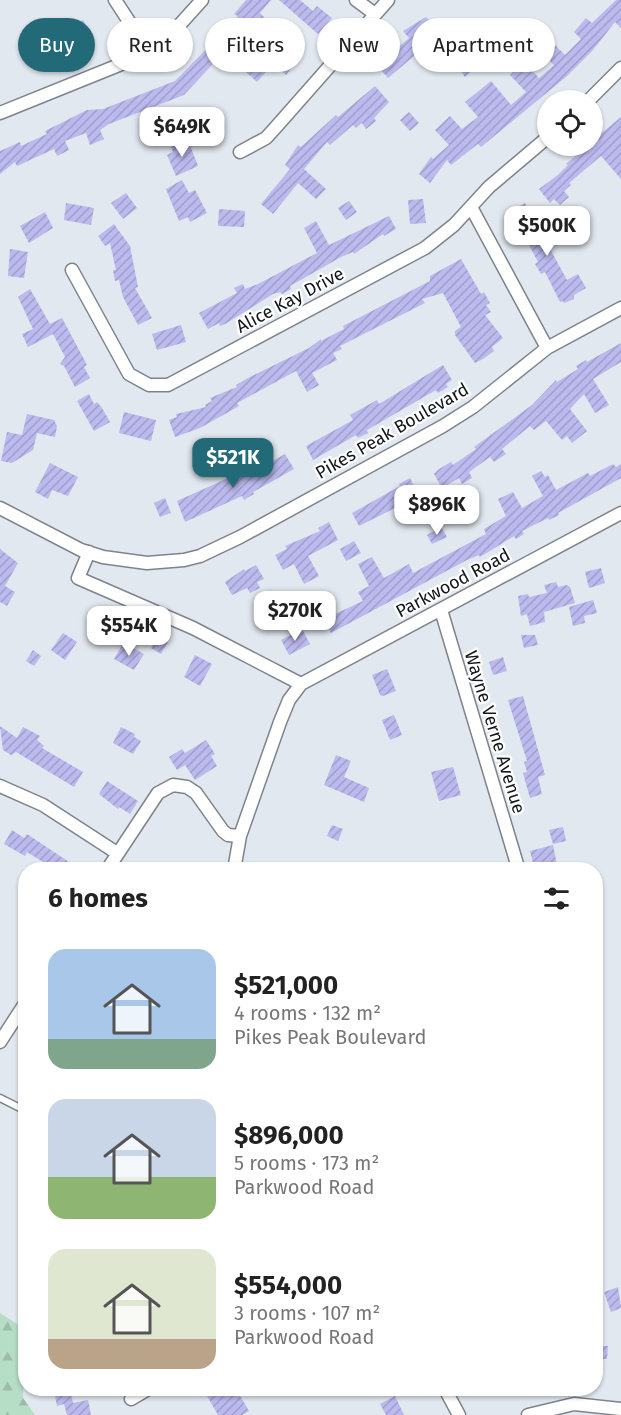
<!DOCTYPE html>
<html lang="en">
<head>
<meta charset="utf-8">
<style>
  body { margin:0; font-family:"Fira Sans",sans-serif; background:#f6f6f6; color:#222; height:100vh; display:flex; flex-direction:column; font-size:22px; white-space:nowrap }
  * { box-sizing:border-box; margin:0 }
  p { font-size:20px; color:#767676 }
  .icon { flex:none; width:33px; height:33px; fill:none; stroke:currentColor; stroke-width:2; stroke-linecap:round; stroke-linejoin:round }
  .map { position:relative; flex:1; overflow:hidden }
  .side { position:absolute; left:18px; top:862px; width:585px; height:534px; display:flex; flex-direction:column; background:#fff; border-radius:24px; box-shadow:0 2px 4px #0004 }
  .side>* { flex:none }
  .banner { position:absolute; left:18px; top:18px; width:585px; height:54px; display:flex; gap:12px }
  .fabs { position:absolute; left:537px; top:90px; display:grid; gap:12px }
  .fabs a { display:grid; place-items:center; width:66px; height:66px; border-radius:50%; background:#fff; box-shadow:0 2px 4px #0004; font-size:30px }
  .price { position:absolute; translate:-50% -51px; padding:0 14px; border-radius:12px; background:#fff; color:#222; font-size:20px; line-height:39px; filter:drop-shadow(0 2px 3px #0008) }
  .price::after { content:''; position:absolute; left:50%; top:36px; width:18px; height:14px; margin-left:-9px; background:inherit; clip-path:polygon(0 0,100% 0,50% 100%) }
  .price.current { background:#236a78; color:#fff }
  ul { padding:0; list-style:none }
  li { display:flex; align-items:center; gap:18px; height:150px; padding:0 30px }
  li span { display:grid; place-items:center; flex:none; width:168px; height:120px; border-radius:18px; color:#555 }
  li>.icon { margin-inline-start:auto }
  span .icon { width:72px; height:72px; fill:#fffc; stroke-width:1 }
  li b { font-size:26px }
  h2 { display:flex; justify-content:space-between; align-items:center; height:72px; padding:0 30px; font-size:26px }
  .tag { padding:0 21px; border-radius:27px; background:#fff; box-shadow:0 2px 4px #0004; font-size:21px; line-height:54px }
  .tag.current { background:#236a78; color:#fff }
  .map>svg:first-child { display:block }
  .forest { fill:url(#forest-firs) }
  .building { fill:url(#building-hatch) }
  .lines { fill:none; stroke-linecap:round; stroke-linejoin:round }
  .lane-casing { stroke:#7e838b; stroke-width:9 }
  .street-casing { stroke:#7e838b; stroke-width:15 }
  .lane { stroke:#fff; stroke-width:6 }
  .street { stroke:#fff; stroke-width:12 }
  .labels { text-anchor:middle; stroke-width:4.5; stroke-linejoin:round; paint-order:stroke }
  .street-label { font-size:18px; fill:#131618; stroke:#fff }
</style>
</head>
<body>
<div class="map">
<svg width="621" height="1415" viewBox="0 0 621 1415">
  <defs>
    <pattern id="forest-firs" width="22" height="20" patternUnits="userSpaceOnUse" patternTransform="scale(1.5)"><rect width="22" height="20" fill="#b6ddc5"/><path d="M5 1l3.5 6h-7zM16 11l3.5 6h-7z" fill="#9cbda8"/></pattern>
    <pattern id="building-hatch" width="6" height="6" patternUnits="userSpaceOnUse" patternTransform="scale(1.5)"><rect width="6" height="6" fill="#bbb9ed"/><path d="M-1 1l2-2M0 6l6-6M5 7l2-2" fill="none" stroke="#a09eca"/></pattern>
  </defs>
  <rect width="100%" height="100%" fill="#e2e8f0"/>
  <path class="forest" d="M0,1313l25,16 -2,69 12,17h-35z"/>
  <path class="building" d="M246,0h25l-11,13 4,4 -11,12 -4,-4 -65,70 -75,29 -9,6 4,9 -14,6 -4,-12 -21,8 4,9 -12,6 -3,-7 -37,17 -2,-4 -15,12v-23l20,-9 1,4 26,-12 -2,-3 42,-21 16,-1 72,-28 52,-53 11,-12 -4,-2z
    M279,0h21l13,11 4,-5 15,12 -14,16z
    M616,0h5v28l-6,-6 -22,28 -26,26 -86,71 -3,-3 -27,21 -4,-5 -17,23 -11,-9 12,-17 2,2 16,-14 -14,-15 15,-14 12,13 16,-12 -13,-15 26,-21 20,24 15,-13 -16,-17 9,-9 5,-4 15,16 15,-13 -19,-18 11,-11 19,19 16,-16 -7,-7 12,-14 6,5z
    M426,17l11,12 -9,8 6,8 -11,10 -3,-4 -32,27 -13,-15 10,-9 3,2 21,-18 -6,-7z
    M83,20l9,17 -23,14 -10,-16z
    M284,32l12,10 -10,12 10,8 -10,13 -13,-11 -16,18 -18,-16 11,-12 10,9 14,-18 -5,-4 7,-8 4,4z
    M467,56l9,11 -11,10 -9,-12z
    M375,86l14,16 -15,16 2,3 -10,8 -4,-6 -6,5 -3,-3 -23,20 -3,-3 -23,27 22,20 -10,10 -18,-16 -25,31 -12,-10 29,-35 -5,-4 13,-20 3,2 35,-32 2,2z
    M409,112l10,11 -9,8 -10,-11z
    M621,117v62l-20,-23 -32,27 2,2 -7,6 5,6 -9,8 -6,-6 -4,4 -11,-14 20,-15 9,-9 -2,-1 21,-18h5v-5z
    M188,140l10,26 -22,10 -9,-21 6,-3 -2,-5z
    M182,180l7,13 6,-3 12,23 -17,9 -2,-5 -9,4 -13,-32z
    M126,193l11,15 -14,11 -12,-16z
    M423,199l3,24 -16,1 -2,-24z
    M349,201l8,11 -11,8 -8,-12z
    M66,203l28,5 -3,17 -27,-5z
    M525,203l42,77 11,-6 8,14 -12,7v4l-10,4 -1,-2 -3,1 -15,-30 -4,2 -6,-10 3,-2 -27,-51z
    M219,209l26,2 -1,16 -26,-1z
    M45,212l8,16 -24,15 -9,-17z
    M389,216l7,13 -12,7 -1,-2 -29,20 -1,-2 -12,5 -51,29 1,3 -9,5 -2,-2 -7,2 -48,30 -5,2 -1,-3 -11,6 -9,-16 38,-20 -3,-5 9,-4 2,5 13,-5 59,-31 -13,-25 12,-7 13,24z
    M114,224l16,22 8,41 -3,1 17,30 -14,7 -15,-28 -4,-17 -4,1 -2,-11h3l-6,-27 -5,3 -7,-10z
    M10,249l18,3 -4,26 -16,-2z
    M461,259l20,35 3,-2 6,11 -4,2 5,7 -6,3 18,23 -11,9 2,4 -11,8 -8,4 -20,-28v-4l6,-4 -18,-34 -21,6 3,4 -85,43 2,3 -9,4 4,7 -25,13 7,12 -12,7 -11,-21 -59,32 2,3 -39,22 -25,9 -6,-17 8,-3 -1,-3 30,-7 -1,-2 7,-4 -2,-3 27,-11 -1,-2 12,-7 61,-30 12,-9v2l23,-12 -1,-3 87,-45v-5z
    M30,289l20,35 12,-6 25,47 -3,2 6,11 -15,9 -11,-21 -4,-2 5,-7 -12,-23 -25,13 -6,-13 11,-5 -15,-32z
    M181,325l5,17 -29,8 -5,-16z
    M621,343v19l-28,17 16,26 -14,8 -11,-19 -14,15 17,22 -15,12 -5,-7 -5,4 -16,-19 -12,9 -4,-4 -28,23 4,5 -12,8 -4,-5 -21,15 3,6 -10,6 -3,-6 -17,10 -8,-14 5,-5 12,-7 2,3 23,-16 -2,-2 58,-42 24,-25 1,2 21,-13 -2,-3 10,-6 1,2z
    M443,365l9,15 -6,4 2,3 -10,6 -2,-3 -69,40 1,3 -10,5 -2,-3 -43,25 -7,-14 47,-26 -3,-5 27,-15 2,4z
    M89,394l5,10 3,-2 5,6 8,14 -16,9 -17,-30z
    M124,412l32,8 -5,21 -32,-8z
    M27,414l27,6 3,6 -2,11 -18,-4 -4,17 -21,13 -11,-2 6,-29 15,3z
    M285,454l9,15 -41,23 1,2 -10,6 -2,-4 -57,26 -8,-21 69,-31 2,5z
    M50,463l28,14 -10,19 -16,-6 -4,9 -13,-7z
    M613,464l3,3 5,-3v14l-63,35 1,2 -10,5 -1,-2 -26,13 2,3 -8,5 -2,-3 -34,21 -1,-2 -12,5 -136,73 -7,-14 39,-18 -5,-9 11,-6 -11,-22 14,-7 12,21 25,-14 4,9 73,-39 -2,-5 22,-13 -8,-17 15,-7 9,16 21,-12 -11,-20 9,-5 4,6 3,-2 8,15 32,-17 2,3z
    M410,478l9,18 -60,30 -7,-13 48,-27 -1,-2z
    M165,498l6,15 -11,4 -6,-14z
    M329,522l9,18 -30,16 11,20 -15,8 -10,-20 -11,6 -8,-15 12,-6 -2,-3 35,-15 -2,-3z
    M441,527l6,10 -15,7 -5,-9z
    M354,541l7,12 -15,8 -6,-12z
    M0,549l18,14 -13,23 10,6 -8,14 -7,-4z
    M256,565l8,14 -7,3 3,6 -10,5 -3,-5 -15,7 -7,-13 19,-13 1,2z
    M601,568l4,15 -16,5 -4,-16z
    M556,582l2,5 9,-2 3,2 5,16 -31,9 1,10 -15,4 -3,-12 -6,2 -3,-20 10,-2 1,3 18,-4 -3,-8z
    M593,600l4,13 -13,3 1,7 -12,3 -4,-19z
    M302,629l8,15 -21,11 -8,-15z
    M63,633l14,9 -12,18 -14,-10z
    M521,635h14l3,10 -14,3z
    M158,636l10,6 -7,12 -10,-6z
    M126,644l18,10 -10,16 -20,-11 8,-14 3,2z
    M33,650l8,6 -7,10 -8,-5z
    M195,655l17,9 -12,22 -16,-9z
    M503,657l4,14 -14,4 -4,-13z
    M387,669l9,22 -13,5 -3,-1 -8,-20z
    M523,696l22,79 -7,2 4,17 -12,4 -7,-25 4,-1 -3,-10 3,-1 -19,-61z
    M394,715l8,20 -12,5 -8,-20z
    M0,726l17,12 6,-11 17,9 -3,4 7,6 -2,2 41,24 -9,15 -58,-35 -5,3 -8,-5z
    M121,727l14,7 -1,3 7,4 -8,13 -20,-11z
    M206,740l9,14 -4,2 6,10 -22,14 -10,-15 -8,5 -8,-13 13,-8 3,4z
    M336,755l15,6 -7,16 25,11 -5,14 -40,-17z
    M453,767l8,28 -22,6 -8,-29z
    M107,781l31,20 -8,13 -11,-7 -1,2 -19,-15z
    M332,825l11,4 -5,12 -11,-5z
    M563,827l3,14 -13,3 -4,-14z
    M12,830l12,8 3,-4 54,36h-25l-29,-18 -2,4 -21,-12z
    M553,845l5,25h-17l-1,-7h-7l-3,-12z
    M618,1287l3,21 -10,4 -7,-20z
    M596,1346h12l-1,13h-11z
    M70,1389l3,14 15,-3 3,15h-24l-3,-11 -7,2 -3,-15z
    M228,1389h8l13,22 -7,4h-24l-11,-19 8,-4 2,3z
    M395,1396l9,19h-18l-6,-11z"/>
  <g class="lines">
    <defs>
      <path id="lane" d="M0,1098l26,13"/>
      <path id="street" d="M115,0l32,49
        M356,0l19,14
        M589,100l32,-32
        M0,113l119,-48 55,-34 28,-31
        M240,152l26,-14 10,-11 112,-127
        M471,207l76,141
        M72,270l57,104 20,11h19l257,-137 29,-23 35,-38 59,-50
        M0,508l81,42 22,7 44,6 37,-3 16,-4 40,-19 203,-111 30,-19 74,-59 74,-40
        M89,552l-11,26 115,50 108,56
        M441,610l76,254
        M0,786l43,19 74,48
        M107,870l51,-77 15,-8 14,2 9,6 27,38 5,4 12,1
        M234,870l6,-34 40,-114 9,-22 12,-16 320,-171
        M0,1042l26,-40
        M445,1389l14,26
        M131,1399l17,-10
        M528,1415l46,-11 47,5"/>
    </defs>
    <use href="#lane" class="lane-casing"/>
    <use href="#street" class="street-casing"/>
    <use href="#lane" class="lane"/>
    <use href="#street" class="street"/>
  </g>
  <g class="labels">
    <g class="street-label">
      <text transform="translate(290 300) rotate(-28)" y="6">Alice Kay Drive</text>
      <text transform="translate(392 431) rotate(-30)" y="6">Pikes Peak Boulevard</text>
      <text transform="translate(453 583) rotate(-28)" y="6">Parkwood Road</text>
      <text transform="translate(495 732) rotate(73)" y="6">Wayne Verne Avenue</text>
    </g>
  </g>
</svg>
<div class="fabs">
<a><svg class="icon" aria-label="locate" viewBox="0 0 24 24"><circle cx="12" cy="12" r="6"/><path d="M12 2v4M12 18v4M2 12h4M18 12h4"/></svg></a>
</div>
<b class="price" style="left:182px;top:158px">$649K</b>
<b class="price" style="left:547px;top:257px">$500K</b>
<b class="price current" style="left:233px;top:489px">$521K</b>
<b class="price" style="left:437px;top:536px">$896K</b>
<b class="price" style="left:295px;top:642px">$270K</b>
<b class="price" style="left:129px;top:657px">$554K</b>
<div class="banner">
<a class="tag current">Buy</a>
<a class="tag">Rent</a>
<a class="tag">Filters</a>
<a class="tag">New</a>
<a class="tag">Apartment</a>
</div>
<section class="side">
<h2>6 homes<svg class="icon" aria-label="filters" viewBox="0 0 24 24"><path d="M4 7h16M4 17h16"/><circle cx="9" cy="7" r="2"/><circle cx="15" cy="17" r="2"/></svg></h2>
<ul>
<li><span style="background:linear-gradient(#a9c7e8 75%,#7fa58c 0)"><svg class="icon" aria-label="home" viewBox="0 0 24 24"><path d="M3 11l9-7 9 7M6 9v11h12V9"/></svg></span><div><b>$521,000</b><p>4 rooms · 132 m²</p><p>Pikes Peak Boulevard</p></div></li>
<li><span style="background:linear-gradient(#c9d6e8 65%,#8fb573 0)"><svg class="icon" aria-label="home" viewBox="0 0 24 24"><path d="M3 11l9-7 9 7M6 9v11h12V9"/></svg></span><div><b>$896,000</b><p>5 rooms · 173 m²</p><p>Parkwood Road</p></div></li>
<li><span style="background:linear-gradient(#dfe7d0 75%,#b9a48a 0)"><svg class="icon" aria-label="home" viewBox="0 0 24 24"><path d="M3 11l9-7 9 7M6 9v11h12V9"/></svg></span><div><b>$554,000</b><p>3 rooms · 107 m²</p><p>Parkwood Road</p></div></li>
</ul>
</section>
</div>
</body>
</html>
